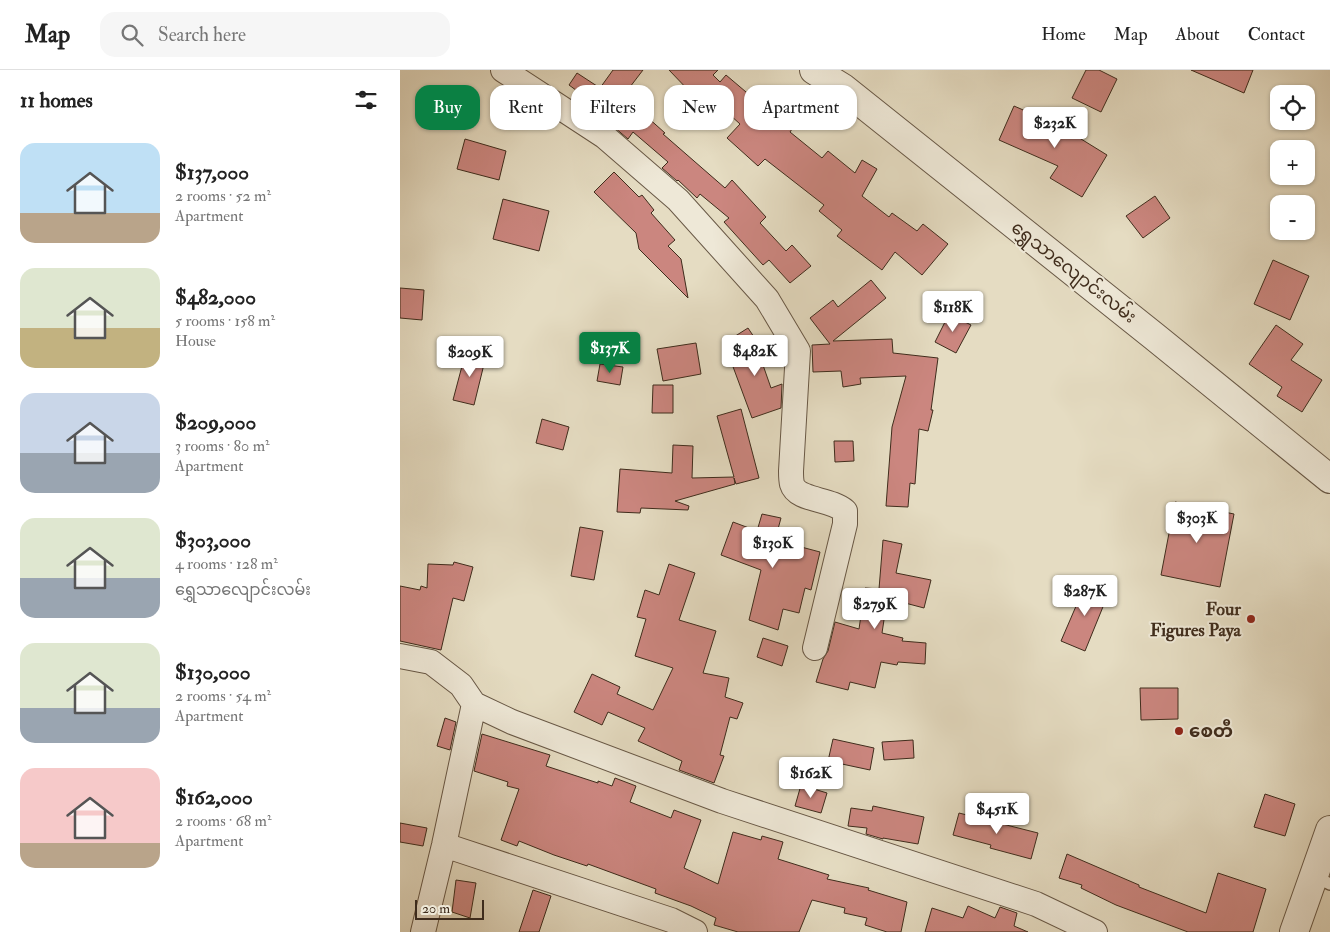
<!DOCTYPE html>
<html lang="en">
<head>
<meta charset="utf-8">
<style>
  body { margin:0; font-family:"IM FELL Double Pica","Noto Sans Myanmar",serif; background:#f6f6f6; color:#222; height:100vh; display:flex; flex-direction:column; font-size:19px; white-space:nowrap }
  * { box-sizing:border-box; margin:0 }
  p { font-size:16px; color:#767676 }
  .icon { flex:none; width:28px; height:28px; fill:none; stroke:currentColor; stroke-width:2; stroke-linecap:round; stroke-linejoin:round }
  .map { position:relative; flex:1; overflow:hidden }
  .details { display:flex; flex-direction:column; background:#fff; width:400px }
  .details>* { flex:none }
  .guide { position:absolute; left:15px; top:15px; width:475px; height:45px; display:flex; gap:10px }
  .fabs { position:absolute; left:870px; top:15px; display:grid; gap:10px }
  .fabs a { display:grid; place-items:center; width:45px; height:45px; border-radius:10px; background:#fff; box-shadow:0 1px 4px #0004; font-size:25px }
  .scale { position:absolute; left:15px; bottom:12px; width:69px; box-sizing:border-box; padding-left:5px; border:2px solid #3f2c1c; border-top:0; font-size:14px; line-height:18px; white-space:nowrap; color:#3f2c1c; -webkit-text-stroke:4px #eee8d7; paint-order:stroke }
  .price { position:absolute; translate:-50% -42px; padding:0 11px; border-radius:5px; background:#fff; color:#222; font-size:16px; line-height:32px; filter:drop-shadow(0 1px 2px #0008) }
  .price::after { content:''; position:absolute; left:50%; top:30px; width:15px; height:11px; margin-left:-8px; background:inherit; clip-path:polygon(0 0,100% 0,50% 100%) }
  .price.active { background:#0b8043; color:#fff }
  ul { padding:0; list-style:none }
  li { display:flex; align-items:center; gap:15px; height:125px; padding:0 20px }
  li span { display:grid; place-items:center; flex:none; width:140px; height:100px; border-radius:15px; color:#555 }
  li>.icon { margin-inline-start:auto }
  span .icon { width:60px; height:60px; fill:#fffc; stroke-width:1 }
  li b { font-size:21px }
  h2 { display:flex; justify-content:space-between; align-items:center; height:60px; padding:0 20px; font-size:21px }
  .tag { padding:0 18px; border-radius:15px; background:#fff; box-shadow:0 1px 4px #0004; font-size:18px; line-height:45px }
  .tag.active { background:#0b8043; color:#fff }
  header { display:flex; align-items:center; gap:30px; box-sizing:border-box; height:70px; padding:0 25px; background:#fff; border-bottom:1px solid #e0e0e0 }
  header strong { font-size:24px }
  nav { display:flex; gap:28px; margin-inline-start:auto; font-size:18px }
  .search { width:350px; height:45px; background:#f6f6f6; display:flex; align-items:center; gap:12px; box-sizing:border-box; padding:0 18px; border-radius:15px; color:#767676; font-size:19px }
  main { display:flex; flex:1; min-height:0 }
  .map>svg:first-child { display:block }
  .building { fill:#cb867f; stroke:#3f2c1c }
  .lines { fill:none; stroke-linecap:round; stroke-linejoin:round }
  .service-casing { stroke:#685846; stroke-width:14 }
  .minor-casing { stroke:#685846; stroke-width:26 }
  .tertiary-casing { stroke:#685846; stroke-width:30 }
  .service { stroke:#eee8d7; stroke-width:11 }
  .minor { stroke:#eee8d7; stroke-width:24 }
  .tertiary { stroke:#eee8d7; stroke-width:28 }
  .poi-dot { fill:#8f2418; stroke:#eee8d7; stroke-width:2 }
  .labels { text-anchor:middle; stroke-width:4; stroke-linejoin:round; paint-order:stroke }
  .street-label { font-size:18px; fill:#3f2c1c; stroke:#eee8d7 }
  .poi-label { font-size:18px; font-weight:bold; fill:#3f2c1c; stroke:#eee8d7; text-anchor:end }
</style>
</head>
<body>
<header>
<strong>Map</strong>
<div class="search"><svg class="icon" aria-label="search" viewBox="0 0 24 24"><circle cx="10" cy="10" r="6"/><path d="M15 15l6 6"/></svg>Search here</div>
<nav><a>Home</a><a>Map</a><a>About</a><a>Contact</a></nav>
</header>
<main>
<section class="details">
<h2>11 homes<svg class="icon" aria-label="filters" viewBox="0 0 24 24"><path d="M4 7h16M4 17h16"/><circle cx="9" cy="7" r="2"/><circle cx="15" cy="17" r="2"/></svg></h2>
<ul>
<li><span style="background:linear-gradient(#bfe0f5 70%,#b9a48a 0)"><svg class="icon" aria-label="home" viewBox="0 0 24 24"><path d="M3 11l9-7 9 7M6 9v11h12V9"/></svg></span><div><b>$137,000</b><p>2 rooms · 52 m²</p><p>Apartment</p></div></li>
<li><span style="background:linear-gradient(#dfe7d0 60%,#c2b280 0)"><svg class="icon" aria-label="home" viewBox="0 0 24 24"><path d="M3 11l9-7 9 7M6 9v11h12V9"/></svg></span><div><b>$482,000</b><p>5 rooms · 158 m²</p><p>House</p></div></li>
<li><span style="background:linear-gradient(#c9d6e8 60%,#9aa5b1 0)"><svg class="icon" aria-label="home" viewBox="0 0 24 24"><path d="M3 11l9-7 9 7M6 9v11h12V9"/></svg></span><div><b>$209,000</b><p>3 rooms · 80 m²</p><p>Apartment</p></div></li>
<li><span style="background:linear-gradient(#dfe7d0 60%,#9aa5b1 0)"><svg class="icon" aria-label="home" viewBox="0 0 24 24"><path d="M3 11l9-7 9 7M6 9v11h12V9"/></svg></span><div><b>$303,000</b><p>4 rooms · 128 m²</p><p>ရွှေသာလျောင်းလမ်း</p></div></li>
<li><span style="background:linear-gradient(#dfe7d0 65%,#9aa5b1 0)"><svg class="icon" aria-label="home" viewBox="0 0 24 24"><path d="M3 11l9-7 9 7M6 9v11h12V9"/></svg></span><div><b>$130,000</b><p>2 rooms · 54 m²</p><p>Apartment</p></div></li>
<li><span style="background:linear-gradient(#f6c9c9 75%,#b9a48a 0)"><svg class="icon" aria-label="home" viewBox="0 0 24 24"><path d="M3 11l9-7 9 7M6 9v11h12V9"/></svg></span><div><b>$162,000</b><p>2 rooms · 68 m²</p><p>Apartment</p></div></li>
</ul>
</section>
<div class="map">
<svg width="930" height="862" viewBox="0 0 930 862">
  <rect width="100%" height="100%" fill="#e5dcc2"/>
  <filter id="stains"><feTurbulence type="fractalNoise" baseFrequency=".004" numOctaves="4"/><feColorMatrix values="0 0 0 0 .2 0 0 0 0 .09 0 0 0 0 .02 0 0 0 .5 -.17"/></filter>
  <radialGradient id="worn" r=".72"><stop offset=".6" stop-color="#630" stop-opacity="0"/><stop offset="1" stop-color="#630" stop-opacity=".3"/></radialGradient>
  <path class="building" d="M213,0h30l-23,30 26,16 19,17 -2,1 62,54 7,-8 34,37 -6,6 26,28 6,-6 19,21 -21,17 -21,-23 -6,5 -39,-43 5,-4 -29,-24 -3,4 -19,-18 -1,1 -15,-13 6,-6 -35,-30 -5,7 -14,-12 4,-6 -49,-36 8,-12 23,15z
    M269,0h49l-5,5 7,7 6,-7 33,28 2,-3 31,29 -2,3 32,26 6,-7 27,22 7,-13 15,9 -15,27 27,21 3,-4 25,18 6,-7 25,20 -26,31 -27,-23 -13,18 -45,-34 5,-6 -23,-19 5,-6 -59,-46 -7,7 -31,-28 13,-14 -41,-37 -7,7z
    M686,0h13l18,9 -16,33 -29,-14z
    M791,0h62l-9,23z
    M614,36l46,20 47,29 -25,42 -32,-19 8,-12 -59,-26z
    M65,69l41,12 -7,29 -42,-11z
    M214,102l25,25 3,-2 12,15 -3,3 24,27 -7,6 13,13 7,39 -49,-49 -3,-16 -42,-41z
    M755,126l15,22 -27,20 -17,-22z
    M103,129l46,12 -10,40 -46,-12z
    M873,190l36,16 -19,44 -36,-16z
    M471,210l15,18 -53,43 59,-2 1,14 45,5 -7,52h2l-5,21 -9,-2 -4,55 -5,-1 -2,24 -22,-1 6,-79 14,-51 -46,2 1,6 -18,3 -2,-16 -28,1 -1,-27 18,-1 -20,-26 23,-18 5,7z
    M0,218l24,2 -2,30 -22,-2z
    M549,244l22,11 -15,28 -21,-11z
    M876,255l27,19 -12,16 31,20 -20,32 -25,-16 5,-9 -33,-23z
    M348,258l10,15 -2,2 15,43 11,-4 -1,24 -29,10 -20,-54 11,-4 -14,-20z
    M296,273l5,31 -38,7 -6,-32z
    M66,281l20,5 -12,49 -21,-5z
    M200,294l23,3 -3,18 -23,-4z
    M253,315h20v28h-21z
    M341,339l18,69 -23,6 -2,-6 1,6 -60,17 14,5 -1,4 -47,-2 -1,5 -23,-1 3,-43 52,4 1,-28 20,1 -1,32 42,-1 -17,-61z
    M142,349l27,8 -6,23 -27,-7z
    M434,371h19l1,20 -19,1z
    M775,432l59,12 -14,73 -59,-12z
    M362,444l19,4 -6,22 45,12 -9,38 -6,-2 -6,25 -16,-4 -5,21 -29,-10 12,-50 -40,-15 12,-33 24,9z
    M180,457l23,4 -9,49 -23,-4z
    M483,470l19,4 -6,29 35,7 -7,28 -34,-9 -3,1 -5,33 21,5 -1,3 24,2 -1,21 -27,-2 -1,3 -16,-3 -6,26 -25,-6 -2,8 -32,-8 7,-23 5,-8 7,-29 24,7 6,-41 14,1z
    M54,492l19,5 -9,34 -11,-3 -12,52 -41,-9v-55l20,4 1,-4 6,2 1,-24 25,1z
    M269,494l26,9 -16,47 37,11 -13,42 26,5 -4,19 18,6 -6,16 -7,-2 -10,38 4,1 -10,27 -35,-13 3,-9 -44,-20 7,-13 -37,-16 -6,13 -28,-13 18,-38 28,13 -3,7 36,16 20,-42 -38,-12 11,-37 -9,-2 8,-27 14,5z
    M686,513l23,9 -24,59 -24,-10z
    M363,568l25,8 -6,20 -25,-9z
    M740,618h38v31l-37,1z
    M45,648l11,4 -6,28 -13,-4z
    M82,664l68,21 -4,11 52,17v-2l14,5 3,-8 21,8 -6,16 41,16 3,-8 27,10 -17,48 34,16 15,-52 28,8 1,-4 21,6 -5,17 51,16 -2,4 42,9 -1,2 39,12 -6,30h-14l-22,-7 2,-7 -23,-5 1,-5 -33,-8 -13,32h-61l-24,-7 2,-7 -25,-12 -36,-13 1,-4 -68,-25 -1,2 -33,-11 -35,-14 -2,5 -16,-6 18,-51 -12,-3 1,-4 -34,-11z
    M433,669l41,9 -4,22 -42,-9z
    M513,670l1,18 -30,2 -2,-18z
    M401,715l26,8 -6,20 -26,-7z
    M865,724l30,10 -10,32 -31,-9z
    M473,736l51,11 -6,27 -35,-6v1l-17,-5 1,-6 -19,-2 3,-18 21,3z
    M559,743l79,20 -7,26 -41,-11 1,-3 -38,-10z
    M0,753l27,5 -4,18 -23,-4z
    M667,784l72,31v2l67,26 12,-40 48,16 -13,43h-65l-72,-27 -35,-17 1,-3 -23,-7z
    M56,810l20,3 -6,35 -18,-6z
    M133,820l18,6 -12,36h-20z
    M568,836l27,12 5,-11 17,6 -3,13 14,6h-103l7,-24 31,10z"/>
  <g class="lines">
    <defs>
      <path id="service" d="M914,806l16,8"/>
      <path id="minor" d="M103,0l101,66 74,64 89,99 31,52 -7,120c0,4 0,9 1,13 5,17 38,14 53,27v13l-30,124
        M0,586l31,6 30,23 13,19 38,18 210,79 314,103 59,28
        M44,775l227,75 24,12
        M23,862l21,-87 30,-141"/>
      <path id="tertiary" d="M414,0l29,18 312,249 175,142
        M894,862l36,-102"/>
    </defs>
    <use href="#service" class="service-casing"/>
    <use href="#minor" class="minor-casing"/>
    <use href="#tertiary" class="tertiary-casing"/>
    <use href="#service" class="service"/>
    <use href="#minor" class="minor"/>
    <use href="#tertiary" class="tertiary"/>
  </g>
  <g class="poi-dot">
    <circle cx="851" cy="549" r="5"/>
    <circle cx="779" cy="661" r="5"/>
  </g>
  <g class="labels">
    <g class="street-label">
      <text transform="translate(674 202) rotate(38)" y="6">ရွှေသာလျောင်းလမ်း</text>
    </g>
    <g class="poi-label">
      <text x="841" y="545">Four<tspan x="841" dy="21">Figures Paya</tspan></text>
      <text x="789" y="667" text-anchor="start">စေတီ</text>
    </g>
  </g>
  <rect width="100%" height="100%" filter="url(#stains)"/>
  <rect width="100%" height="100%" fill="url(#worn)"/>
</svg>
<div class="fabs">
<a><svg class="icon" aria-label="locate" viewBox="0 0 24 24"><circle cx="12" cy="12" r="6"/><path d="M12 2v4M12 18v4M2 12h4M18 12h4"/></svg></a>
<a>+</a>
<a>−</a>
</div>
<div class="scale">20 m</div>
<b class="price" style="left:655px;top:79px">$232K</b>
<b class="price" style="left:553px;top:263px">$118K</b>
<b class="price active" style="left:210px;top:304px">$137K</b>
<b class="price" style="left:355px;top:307px">$482K</b>
<b class="price" style="left:70px;top:308px">$209K</b>
<b class="price" style="left:797px;top:474px">$303K</b>
<b class="price" style="left:373px;top:499px">$130K</b>
<b class="price" style="left:685px;top:547px">$287K</b>
<b class="price" style="left:475px;top:560px">$279K</b>
<b class="price" style="left:411px;top:729px">$162K</b>
<b class="price" style="left:597px;top:765px">$451K</b>
<div class="guide">
<a class="tag active">Buy</a>
<a class="tag">Rent</a>
<a class="tag">Filters</a>
<a class="tag">New</a>
<a class="tag">Apartment</a>
</div>
</div>
</main>
</body>
</html>
